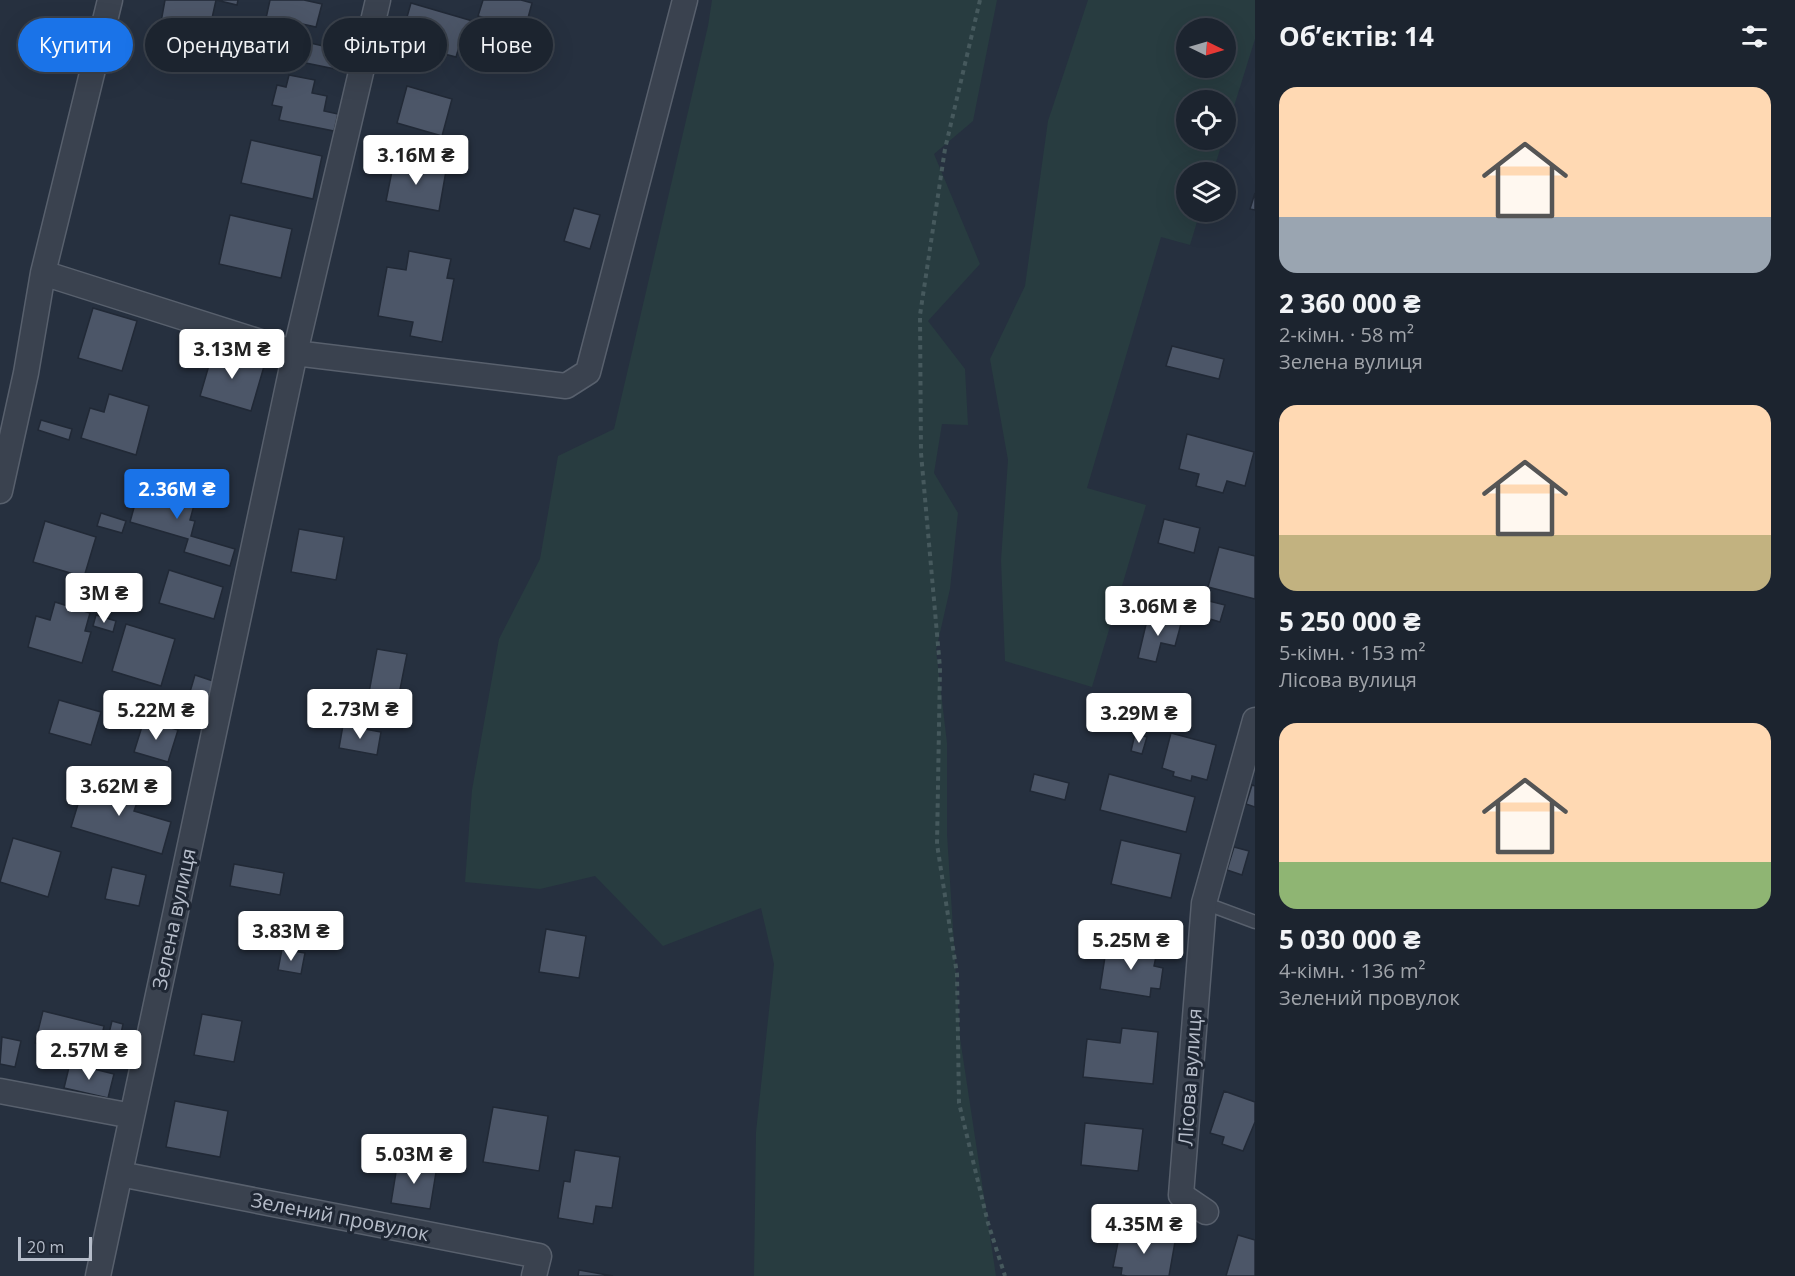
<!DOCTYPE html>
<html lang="uk">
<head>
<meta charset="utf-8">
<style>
  body { margin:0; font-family:"Open Sans",sans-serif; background:#29303b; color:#f1f3f6; height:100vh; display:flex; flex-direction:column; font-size:22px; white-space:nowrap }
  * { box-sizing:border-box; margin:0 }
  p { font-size:20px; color:#a0a4aa }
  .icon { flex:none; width:33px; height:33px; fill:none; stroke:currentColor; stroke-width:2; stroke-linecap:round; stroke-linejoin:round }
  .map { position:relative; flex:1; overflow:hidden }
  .drawer { display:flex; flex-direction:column; background:#1c242f; width:540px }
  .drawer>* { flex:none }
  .top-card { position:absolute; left:18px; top:18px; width:570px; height:54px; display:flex; gap:12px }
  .needle { width:39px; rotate:95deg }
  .tools { position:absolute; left:1176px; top:18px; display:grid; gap:12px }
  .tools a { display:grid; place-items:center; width:60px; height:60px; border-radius:50%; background:#1c242f; box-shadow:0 6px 24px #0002,0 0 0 2px #3a414b; font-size:30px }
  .scale { position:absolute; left:18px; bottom:15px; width:74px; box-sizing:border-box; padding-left:6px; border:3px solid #b6bdca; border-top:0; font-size:16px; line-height:21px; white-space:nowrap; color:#b6bdca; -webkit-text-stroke:4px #1f2734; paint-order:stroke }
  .price { position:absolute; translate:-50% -51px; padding:0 14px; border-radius:6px; background:#fff; color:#222; font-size:20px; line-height:39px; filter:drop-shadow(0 2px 3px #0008) }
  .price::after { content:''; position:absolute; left:50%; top:36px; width:18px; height:14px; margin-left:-9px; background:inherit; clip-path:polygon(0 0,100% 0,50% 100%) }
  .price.on { background:#1a73e8; color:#fff }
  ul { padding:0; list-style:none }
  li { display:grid; align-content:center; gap:12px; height:318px; padding:0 24px }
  li span { display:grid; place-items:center; height:186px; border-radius:18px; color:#555 }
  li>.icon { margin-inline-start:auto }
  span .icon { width:108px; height:108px; fill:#fffc; stroke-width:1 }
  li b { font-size:26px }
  h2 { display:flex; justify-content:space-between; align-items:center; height:72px; padding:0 24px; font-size:26px }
  .pill { padding:0 21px; border-radius:27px; background:#1c242f; box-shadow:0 6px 24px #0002,0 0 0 2px #3a414b; font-size:21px; line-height:54px }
  .pill.on { background:#1a73e8; color:#fff }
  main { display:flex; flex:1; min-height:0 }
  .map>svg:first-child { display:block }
  .green { fill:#283c40; fill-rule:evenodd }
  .building { fill:#4c5668; stroke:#212936; stroke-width:1.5 }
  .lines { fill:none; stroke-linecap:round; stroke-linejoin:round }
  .lane-casing { stroke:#58606d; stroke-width:15 }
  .street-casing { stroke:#58606d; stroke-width:27 }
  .path { stroke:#46595d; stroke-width:4; stroke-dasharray:4.5 4.5; stroke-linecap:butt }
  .lane { stroke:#3a424f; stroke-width:12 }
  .street { stroke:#3a424f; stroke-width:24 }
  .labels { text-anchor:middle; stroke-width:6; stroke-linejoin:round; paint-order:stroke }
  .street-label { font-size:20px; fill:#b6bdca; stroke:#1f2734 }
</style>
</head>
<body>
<main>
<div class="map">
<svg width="1255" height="1276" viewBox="0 0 1255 1276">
  <rect width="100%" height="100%" fill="#26303f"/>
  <path class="green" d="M712,0h285l-24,121 -39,33 46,110 -52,57 37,48 3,56 -26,-1 -8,49 24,40 -8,76 -14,61 11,93v91l13,204 36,238h-242l2,-144 18,-168 -13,-56 -98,38 -68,-70 -55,13 -75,-7 7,-92 27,-151 41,-80 18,-103 56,-27 94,-403z
    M1088,0h167v39l-29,93v-32h-40v40h37l-10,32h-27v40h14l-10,33 -29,-8 -74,251 59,17 -54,182 -87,-26 -4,-101 7,-100 -18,-101 35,-73 23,-165zM1186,28h40v40h-40z"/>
  <path class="building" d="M165,0h73l-1,5 -21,-5 -7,32 -48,-10z
    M270,0h34l18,4 -6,23 -28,-6 -3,16 -22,-5z
    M483,0h38l11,3 -7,26 -47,-13z
    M411,3l65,19 -8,28 -9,-3 -3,10 -23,-6 3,-10 -33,-10z
    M306,42l39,9 -5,19 -39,-8z
    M289,75l26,5 -3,13 15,3 -3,15 14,3 -4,17 -55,-11 3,-13 -10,-2 5,-20 9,2z
    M407,86l45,13 -10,37 -45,-13z
    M251,140l71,16 -9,43 -72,-16z
    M394,161l52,10 -7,40 -53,-10z
    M1255,193v17l-5,-1z
    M574,208l26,7 -10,34 -26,-8z
    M230,215l62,14 -11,49 -62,-14z
    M409,251l42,8 -4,19 7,1 -12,63 -32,-6 3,-14 -35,-6 9,-49 19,3z
    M93,308l44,13 -15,50 -44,-13z
    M1172,346l52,13 -5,20 -53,-13z
    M214,348l51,15 -14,48 -51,-15z
    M109,394l40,12 -13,49 -55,-17 9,-30 14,4z
    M41,420l31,9 -3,11 -31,-10z
    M1187,434l67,18 -9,34 -18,-5 -4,12 -27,-7 3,-12 -20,-5z
    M149,480l48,14 -7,26 5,1 -4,15 44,13 -5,17 -46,-14 4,-13 -58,-17 5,-18 6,1z
    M101,513l25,8 -4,12 -25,-7z
    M1164,519l36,9 -6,25 -36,-10z
    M45,521l51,16 -12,40 -51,-15z
    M299,529l45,8 -8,43 -45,-8z
    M1219,547l36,9v43l-47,-12z
    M169,570l54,17 -9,32 -55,-16z
    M1197,598l28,7 -5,17 -27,-8z
    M55,602l35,11 -5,18 6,1 -9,31 -54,-16 8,-31 14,4z
    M96,615l20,6 -3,11 -20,-6z
    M1148,616l33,8 -6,22 -14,-3 -5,19 -18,-4z
    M126,624l49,15 -14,47 -49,-15z
    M377,649l30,5 -13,66 -29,-6z
    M195,675l21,7 -8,26 -21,-6z
    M59,700l42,12 -10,33 -42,-12z
    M144,720l34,10 -10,32 -34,-10z
    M343,725l38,7 -4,23 -38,-7z
    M1171,733l45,12 -9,35 -15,-4 -1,5 -18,-5 1,-4 -12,-4z
    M1135,734l12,3 -5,17 -11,-3z
    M1034,774l35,9 -4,17 -35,-9z
    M1109,774l86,23 -9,35 -86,-22z
    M86,778l54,16 -6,17 37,11 -9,32 -91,-27z
    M1252,785l3,1v21l-9,-3z
    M13,838l48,14 -13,45 -48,-15z
    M1121,840l60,14 -10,44 -60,-14z
    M1234,847l15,4 -7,24 -15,-5z
    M234,864l50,9 -4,22 -50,-9z
    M112,867l34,8 -7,31 -34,-7z
    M546,929l40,7 -7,42 -40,-6z
    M1107,944l50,8 -3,14 9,2 -3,21 -9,-1 -1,9 -50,-8z
    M282,949l23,4 -4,21 -23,-4z
    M43,1011l61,15 -8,38 -42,-10 1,-6 -20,-5z
    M202,1014l40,7 -8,41 -40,-7z
    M112,1021l11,3 -4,20 -12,-3z
    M1122,1028l36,4 -5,52 -70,-7 4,-38 33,4z
    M2,1037l19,4 -6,26 -15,-3z
    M70,1063l44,11 -6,24 -44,-10z
    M1224,1091l31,11v20l-12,29 -21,-7 2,-7 -14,-4z
    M175,1101l53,10 -8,46 -54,-10z
    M493,1107l55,9 -9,55 -56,-9z
    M1085,1123l58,6 -5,42 -57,-6z
    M575,1150l45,7 -8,51 -16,-2 -3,18 -35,-6 6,-37 6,1z
    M398,1160l39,6 -7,43 -39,-6z
    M1140,1229l20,4 -1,6 16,3 -6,34h-42l-6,-1 1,-7 -9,-1 7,-35 19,3z
    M1238,1235l17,5v36h-29z
    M579,1270l34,6h-35z"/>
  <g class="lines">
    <defs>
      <path id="lane" d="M1204,903l51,19"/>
      <path id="street" d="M43,273l252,80 271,33 22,-14 97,-372
        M0,491l26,-118 17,-100 67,-273
        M0,1091l132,25
        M120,1174l419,82 -5,20
        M1206,1212l-25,-17 23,-292 51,-183
        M98,1276l197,-923 83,-353"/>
    </defs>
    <use href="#lane" class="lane-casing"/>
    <use href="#street" class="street-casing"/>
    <path class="path" d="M980,0l-35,149 -25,166 1,138 19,215 -3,176 20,130 2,129 29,120 17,53"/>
    <use href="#lane" class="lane"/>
    <use href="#street" class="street"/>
  </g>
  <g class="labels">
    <g class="street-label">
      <text transform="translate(174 919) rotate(-78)" y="7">Зелена вулиця</text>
      <text transform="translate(1190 1077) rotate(-86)" y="7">Лісова вулиця</text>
      <text transform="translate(340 1217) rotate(11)" y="7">Зелений провулок</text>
    </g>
  </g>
</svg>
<div class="tools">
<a><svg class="needle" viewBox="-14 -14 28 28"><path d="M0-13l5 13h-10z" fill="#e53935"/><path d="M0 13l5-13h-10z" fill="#a0a4aa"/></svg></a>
<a><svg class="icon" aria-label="locate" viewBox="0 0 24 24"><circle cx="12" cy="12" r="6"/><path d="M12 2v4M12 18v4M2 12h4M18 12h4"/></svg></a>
<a><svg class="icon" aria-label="layers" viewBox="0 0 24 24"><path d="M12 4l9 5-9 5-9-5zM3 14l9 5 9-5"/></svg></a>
</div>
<div class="scale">20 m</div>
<b class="price" style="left:416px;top:186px">3.16M ₴</b>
<b class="price" style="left:232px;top:380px">3.13M ₴</b>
<b class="price on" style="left:177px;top:520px">2.36M ₴</b>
<b class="price" style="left:104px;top:624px">3M ₴</b>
<b class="price" style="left:1158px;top:637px">3.06M ₴</b>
<b class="price" style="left:360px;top:740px">2.73M ₴</b>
<b class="price" style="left:156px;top:741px">5.22M ₴</b>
<b class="price" style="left:1139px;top:744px">3.29M ₴</b>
<b class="price" style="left:119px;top:817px">3.62M ₴</b>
<b class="price" style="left:291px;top:962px">3.83M ₴</b>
<b class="price" style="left:1131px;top:971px">5.25M ₴</b>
<b class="price" style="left:89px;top:1081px">2.57M ₴</b>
<b class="price" style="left:414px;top:1185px">5.03M ₴</b>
<b class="price" style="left:1144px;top:1255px">4.35M ₴</b>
<div class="top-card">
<a class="pill on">Купити</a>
<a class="pill">Орендувати</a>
<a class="pill">Фільтри</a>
<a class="pill">Нове</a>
</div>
</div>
<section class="drawer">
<h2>Об’єктів: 14<svg class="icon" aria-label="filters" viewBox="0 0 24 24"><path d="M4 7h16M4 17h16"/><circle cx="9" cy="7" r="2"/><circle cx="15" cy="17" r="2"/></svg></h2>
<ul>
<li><span style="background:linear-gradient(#ffd9b3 70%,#9aa5b1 0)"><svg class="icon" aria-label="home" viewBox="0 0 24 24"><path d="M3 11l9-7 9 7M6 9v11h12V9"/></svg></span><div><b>2 360 000 ₴</b><p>2-кімн. · 58 m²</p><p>Зелена вулиця</p></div></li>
<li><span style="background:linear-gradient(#ffd9b3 70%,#c2b280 0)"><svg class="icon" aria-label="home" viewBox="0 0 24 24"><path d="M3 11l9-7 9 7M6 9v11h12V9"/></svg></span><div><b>5 250 000 ₴</b><p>5-кімн. · 153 m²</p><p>Лісова вулиця</p></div></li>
<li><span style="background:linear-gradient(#ffd9b3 75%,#8fb573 0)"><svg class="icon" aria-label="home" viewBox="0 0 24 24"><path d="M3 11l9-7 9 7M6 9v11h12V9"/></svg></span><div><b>5 030 000 ₴</b><p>4-кімн. · 136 m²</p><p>Зелений провулок</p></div></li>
</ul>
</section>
</main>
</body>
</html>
